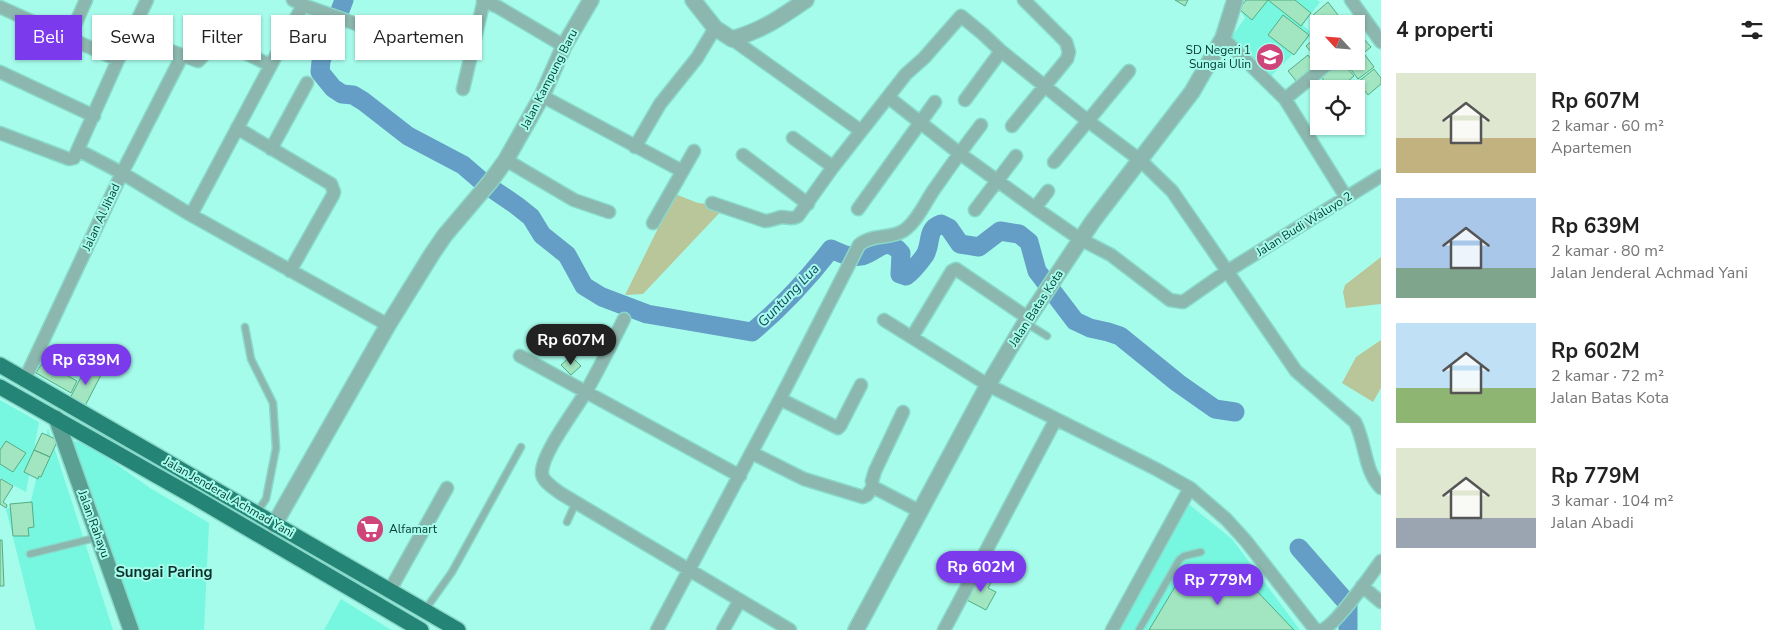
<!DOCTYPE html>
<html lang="id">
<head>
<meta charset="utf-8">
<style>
  body { margin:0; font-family:"Nunito Sans",sans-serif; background:#f6f6f6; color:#222; height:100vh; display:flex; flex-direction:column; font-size:19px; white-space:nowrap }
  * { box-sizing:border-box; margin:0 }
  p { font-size:16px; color:#767676 }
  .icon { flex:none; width:28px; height:28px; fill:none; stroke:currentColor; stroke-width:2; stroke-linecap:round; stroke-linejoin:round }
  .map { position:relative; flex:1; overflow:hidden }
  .panel { display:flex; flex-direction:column; background:#fff; width:400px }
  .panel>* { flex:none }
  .banner { position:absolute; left:15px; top:15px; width:475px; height:45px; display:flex; gap:10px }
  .needle { width:32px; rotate:296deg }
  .tools { position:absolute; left:1310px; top:15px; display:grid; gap:10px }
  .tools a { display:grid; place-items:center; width:55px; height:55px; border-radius:0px; background:#fff; box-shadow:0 1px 4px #0004; font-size:25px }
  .price { position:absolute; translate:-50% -42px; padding:0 11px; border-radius:18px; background:#7c3aed; color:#fff; font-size:16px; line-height:32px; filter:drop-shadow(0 1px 2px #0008) }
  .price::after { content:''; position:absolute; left:50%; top:30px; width:15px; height:11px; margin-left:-8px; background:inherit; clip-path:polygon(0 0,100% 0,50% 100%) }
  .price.active { background:#222; color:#fff }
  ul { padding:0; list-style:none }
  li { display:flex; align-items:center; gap:15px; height:125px; padding:0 15px }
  li span { display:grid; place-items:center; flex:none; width:140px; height:100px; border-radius:0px; color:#555 }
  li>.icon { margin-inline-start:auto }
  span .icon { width:60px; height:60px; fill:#fffc; stroke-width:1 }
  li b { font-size:21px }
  h2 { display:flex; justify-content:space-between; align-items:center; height:60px; padding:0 15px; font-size:21px }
  .chip { padding:0 18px; border-radius:0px; background:#fff; box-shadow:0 1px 4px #0004; font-size:18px; line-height:45px }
  .chip.active { background:#7c3aed; color:#fff }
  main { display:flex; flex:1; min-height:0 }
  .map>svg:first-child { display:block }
  .built { fill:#77f6e0 }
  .green { fill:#b9c69a }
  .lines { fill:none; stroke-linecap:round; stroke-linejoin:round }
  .river { stroke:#649dc5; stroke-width:19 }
  .building { fill:#a2e5c1; stroke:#54ad82 }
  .service-casing { stroke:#89d9ca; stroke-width:9 }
  .minor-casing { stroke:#89d9ca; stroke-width:15 }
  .tertiary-casing { stroke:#89d9ca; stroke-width:18 }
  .secondary-casing { stroke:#89d9ca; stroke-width:18 }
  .trunk-casing { stroke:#89d9ca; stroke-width:18 }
  .service { stroke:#8cb7ae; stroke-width:6 }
  .minor { stroke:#8cb7ae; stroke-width:12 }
  .tertiary { stroke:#8cb7ae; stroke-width:15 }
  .secondary { stroke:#5a9f92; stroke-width:15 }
  .trunk { stroke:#248475; stroke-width:15 }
  .labels { text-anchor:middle; stroke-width:4; stroke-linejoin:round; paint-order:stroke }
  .poi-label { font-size:12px; fill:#053a33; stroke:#a6fceb; text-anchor:end }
  .street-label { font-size:12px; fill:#053a33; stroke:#a6fceb }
  .water-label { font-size:14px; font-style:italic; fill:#1a4663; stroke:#a6fceb }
  .quarter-label { font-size:15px; font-weight:bold; fill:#0c322c; stroke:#a6fceb }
</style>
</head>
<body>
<main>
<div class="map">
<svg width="1381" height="630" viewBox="0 0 1381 630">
  <rect width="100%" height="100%" fill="#a6fceb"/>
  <path class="built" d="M1249,0h68l3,2 -17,23 10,9 -43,43 -39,-39 14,-20 -4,-7z
    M0,400l39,22 -13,70 -26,-14z
    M48,428l65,202h-77l-30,-121 25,-8z
    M73,441l15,3 62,44 59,35 -5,107h-66z
    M1186,502l46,37 68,91h-183z
    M341,599l50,31h-67z"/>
  <path class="green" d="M675,194l23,9 28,3 -83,88 -18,1z
    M1381,257v47l-35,4 -3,-16 2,-7z
    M1381,340v48l-8,14 -31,-19 14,-26z"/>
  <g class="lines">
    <path class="river" d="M344,0l-23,61 -1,11 13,16 9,6 11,1 10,6 45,35 55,29 22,19 31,21 15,12 11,18 25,20 17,31 18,11 45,17 105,18c30,-25 55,-52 79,-83 11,5 19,9 31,7 16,-4 23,-22 39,-3l-1,21 6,2c7,-5 14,-14 19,-21 7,-12 1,-26 16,-31l8,4 11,16 19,3 21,-16 19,3 10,8 8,29 38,50 15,7 18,4 12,4 58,47 37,26 20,3
      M1299,548l49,56v26"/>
  </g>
  <path class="building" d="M1175,0h13l-3,6z
    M1246,0h22l-16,20 -13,-11z
    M1268,0h27l16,13 -10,13z
    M1328,2l10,13 -11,9h-7l-7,-9z
    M1283,15l26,20 -15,20 -26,-20z
    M1335,19l4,5h-10z
    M1319,34v27l-13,-15z
    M1362,37l9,10 -15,12v-17z
    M1308,55l9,12 -20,15 -9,-11z
    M1365,55l9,12 -16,12 -9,-12z
    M1341,61l13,15 -15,13h-8l-10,-12z
    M1374,69l7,9v6l-13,11 -10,-13z
    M571,356l10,10 -10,9 -10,-10z
    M43,362l34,19 -6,12 -35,-20z
    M87,366l15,7 -17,33 -15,-8z
    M42,433l16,7 -8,17 -16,-7z
    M6,441l20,12 -13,19 -13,-8v-14z
    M34,450l16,7 -9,20 -2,-1 -1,3 -14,-7z
    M1,479l12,7 -10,16 4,3 -1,3 -6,-4v-23z
    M32,502l2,25 -6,1 1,8h-16l-3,-32z
    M0,540h2l2,46h-4z
    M993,555l16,16 -11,10 -15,-15z
    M1223,566l22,15 3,-5 8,4 -3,7 41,43h-145l36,-60 28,15z
    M978,574l14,7 -4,7 8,4 -10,18 -21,-11z"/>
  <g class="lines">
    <defs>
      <path id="service" d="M1026,323l21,13
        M245,327l6,32 22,44 3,45 -10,51 -9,13
        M567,522l9,-20
        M30,554l69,-17
        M425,610l27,-38 69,-125
        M1139,630l40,-70 5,-4 17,-4"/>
      <path id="minor" d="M1351,0l30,42
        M483,1l15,6 66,39
        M303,5l70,25
        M0,7l118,53 -44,98 -5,1 -69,-26
        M130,36l68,25 20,-21 52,25
        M69,38l17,-38
        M1223,38l62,61 61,98
        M732,39l129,92
        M1001,51l87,70 52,39 32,31 124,180 59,51c11,21 9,49 26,66
        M118,60l29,-60
        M0,72l94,44
        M463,89l21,-89
        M542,96l140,75
        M888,97l71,56 76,55 45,31 31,16 59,45 13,2 43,-30 155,-96
        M1285,99l46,-38
        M1012,126l55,-67 2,-7 -3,-10 -42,-42
        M237,128l94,56 3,8 -1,3 -43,76
        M793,138l40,29
        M635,147l25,-43 37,-46 18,-30
        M271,149l36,-66
        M78,150l44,23 69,42 197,110
        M743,155l65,49
        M506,160l68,40 35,12
        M1054,162l75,-91
        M712,203l53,18c6,0 11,-3 17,-4 6,0 10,3 16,-1l35,-49 73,-93 18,-16 37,-42 22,18 18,17 -36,49
        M1035,208l13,-17
        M858,209l77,-107
        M975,210l41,-54
        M191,215l112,-210 -10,-5
        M653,223l41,-72
        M624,319c-12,24 -24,48 -37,71 -10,18 -47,65 -45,84 1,8 12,14 18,19l230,137
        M884,320l104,65 168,84 34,19 36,31 20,22 68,87 3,2
        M912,337l40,-66 4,-2 72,49
        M520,356l220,120
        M24,381l98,-208 60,-117
        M780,399l58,29 2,-2 21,-41
        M752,453l52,26 59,18 4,-2 6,-8 48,25
        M873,487l-1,-6 3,-10 28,-59
        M1362,586l19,16
        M390,590l57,-102
        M657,630l123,-231 79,-154c12,-11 31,-6 44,-14 13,-8 22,-28 30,-40 16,-23 31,-44 48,-66
        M723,630l17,-30
        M944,630l112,-211
        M1112,630l78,-142
        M1322,630c15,-6 48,-54 59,-69"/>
      <path id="tertiary" d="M693,0l22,28 17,11c31,-9 48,-21 74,-39
        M274,525l114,-200 44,-71 13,-19 45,-53 16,-22 36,-64 22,-50 27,-46
        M856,630l132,-245 37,-62 68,-102 99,-129 31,-54 12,-38"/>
      <path id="secondary" d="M56,418l75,212"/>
      <path id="trunk" d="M0,365l458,265
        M0,387l196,111 225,132"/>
    </defs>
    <use href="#service" class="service-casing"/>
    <use href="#minor" class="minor-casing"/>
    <use href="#tertiary" class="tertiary-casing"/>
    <use href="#secondary" class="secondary-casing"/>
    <use href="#trunk" class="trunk-casing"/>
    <use href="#service" class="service"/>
    <use href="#minor" class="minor"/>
    <use href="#tertiary" class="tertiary"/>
    <use href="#secondary" class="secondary"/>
    <use href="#trunk" class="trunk"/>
  </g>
  <defs>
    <symbol id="school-disc" viewBox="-11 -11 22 22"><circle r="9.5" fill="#cf4479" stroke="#a6fceb"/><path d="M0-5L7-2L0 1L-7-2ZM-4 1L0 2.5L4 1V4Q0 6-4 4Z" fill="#fff"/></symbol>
    <symbol id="supermarket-disc" viewBox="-11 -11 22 22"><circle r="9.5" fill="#cf4479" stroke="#a6fceb"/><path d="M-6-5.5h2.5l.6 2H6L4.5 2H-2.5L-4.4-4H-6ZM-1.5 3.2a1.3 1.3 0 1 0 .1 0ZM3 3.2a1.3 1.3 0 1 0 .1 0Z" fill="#fff"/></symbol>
  </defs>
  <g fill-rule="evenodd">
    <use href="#school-disc" x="1254" y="41" width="32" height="32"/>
    <use href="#supermarket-disc" x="354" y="513" width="32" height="32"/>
  </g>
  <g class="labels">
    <g class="poi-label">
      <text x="1251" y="54">SD Negeri 1<tspan x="1251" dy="14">Sungai Ulin</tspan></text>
      <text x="389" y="533" text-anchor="start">Alfamart</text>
    </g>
    <g class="street-label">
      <text transform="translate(549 79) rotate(-63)" y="4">Jalan Kampung Baru</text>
      <text transform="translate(101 217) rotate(-65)" y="4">Jalan Al Jihad</text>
      <text transform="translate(1304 224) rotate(-32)" y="4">Jalan Budi Waluyo 2</text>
      <text transform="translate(1036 308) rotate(-57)" y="4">Jalan Batas Kota</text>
      <text transform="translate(229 497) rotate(30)" y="4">Jalan Jenderal Achmad Yani</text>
      <text transform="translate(94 524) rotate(70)" y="4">Jalan Rahayu</text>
    </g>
    <g class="water-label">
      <text transform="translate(788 295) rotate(-46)" y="5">Guntung Lua</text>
    </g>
    <g class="quarter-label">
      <text x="164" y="577">Sungai Paring</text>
    </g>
  </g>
</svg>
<div class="tools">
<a><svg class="needle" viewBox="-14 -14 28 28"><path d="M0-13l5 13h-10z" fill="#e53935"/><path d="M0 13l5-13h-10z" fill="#767676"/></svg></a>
<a><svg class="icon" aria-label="locate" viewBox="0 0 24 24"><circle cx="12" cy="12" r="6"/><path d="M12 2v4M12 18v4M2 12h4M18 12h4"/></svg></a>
</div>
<b class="price active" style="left:571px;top:366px">Rp 607M</b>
<b class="price" style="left:86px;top:386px">Rp 639M</b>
<b class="price" style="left:981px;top:593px">Rp 602M</b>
<b class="price" style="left:1218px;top:606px">Rp 779M</b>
<div class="banner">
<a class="chip active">Beli</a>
<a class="chip">Sewa</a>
<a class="chip">Filter</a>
<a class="chip">Baru</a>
<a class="chip">Apartemen</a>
</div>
</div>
<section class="panel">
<h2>4 properti<svg class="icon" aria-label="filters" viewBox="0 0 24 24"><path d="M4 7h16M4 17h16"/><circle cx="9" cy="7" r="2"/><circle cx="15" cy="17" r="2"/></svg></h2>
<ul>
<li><span style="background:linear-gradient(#dfe7d0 65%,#c2b280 0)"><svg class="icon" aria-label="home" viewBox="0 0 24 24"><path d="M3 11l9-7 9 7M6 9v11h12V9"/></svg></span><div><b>Rp 607M</b><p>2 kamar · 60 m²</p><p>Apartemen</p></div></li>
<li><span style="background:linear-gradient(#a9c7e8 70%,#7fa58c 0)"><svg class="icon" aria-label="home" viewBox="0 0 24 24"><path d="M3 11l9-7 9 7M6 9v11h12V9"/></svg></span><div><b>Rp 639M</b><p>2 kamar · 80 m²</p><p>Jalan Jenderal Achmad Yani</p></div></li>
<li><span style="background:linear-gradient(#bfe0f5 65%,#8fb573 0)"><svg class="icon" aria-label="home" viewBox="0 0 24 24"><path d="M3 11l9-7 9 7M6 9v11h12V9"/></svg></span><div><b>Rp 602M</b><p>2 kamar · 72 m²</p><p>Jalan Batas Kota</p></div></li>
<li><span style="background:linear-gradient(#dfe7d0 70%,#9aa5b1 0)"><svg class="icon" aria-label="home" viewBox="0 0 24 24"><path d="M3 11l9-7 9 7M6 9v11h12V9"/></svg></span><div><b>Rp 779M</b><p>3 kamar · 104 m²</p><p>Jalan Abadi</p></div></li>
</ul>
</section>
</main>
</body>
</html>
